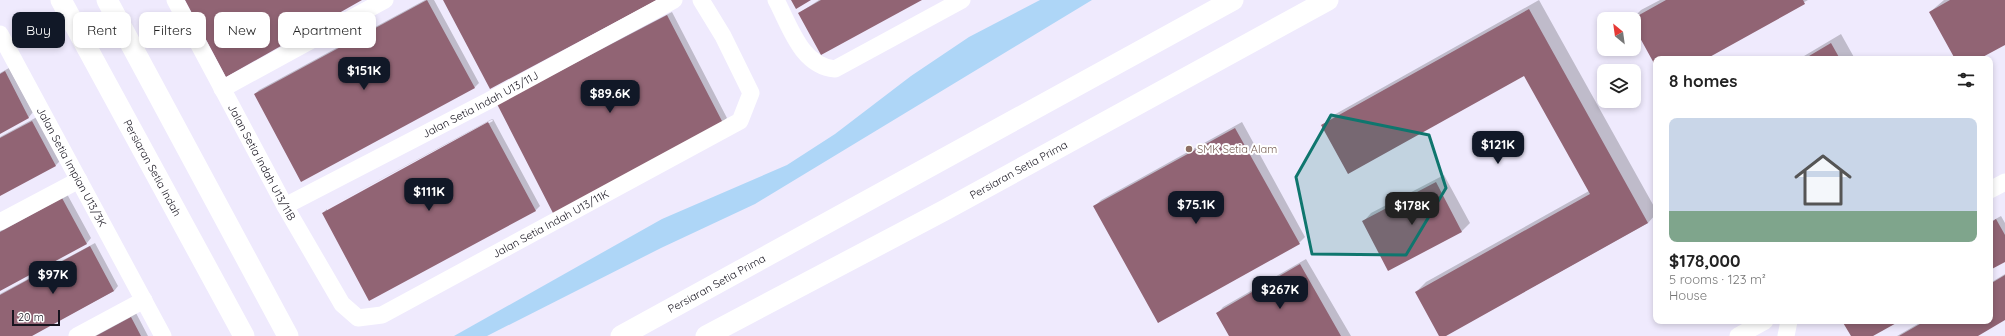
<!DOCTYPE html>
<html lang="en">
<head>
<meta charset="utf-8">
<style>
  body { margin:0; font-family:Quicksand,sans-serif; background:#f6f6f6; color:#222; height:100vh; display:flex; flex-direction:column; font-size:15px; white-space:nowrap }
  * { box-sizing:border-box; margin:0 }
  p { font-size:13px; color:#767676 }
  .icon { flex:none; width:22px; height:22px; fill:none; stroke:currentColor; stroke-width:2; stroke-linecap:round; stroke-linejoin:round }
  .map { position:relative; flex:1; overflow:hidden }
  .panel { position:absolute; left:1653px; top:56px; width:340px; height:268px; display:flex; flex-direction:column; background:#fff; border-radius:8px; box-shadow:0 2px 6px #0003 }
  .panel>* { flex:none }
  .top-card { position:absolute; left:12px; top:12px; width:380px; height:36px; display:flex; gap:8px }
  .needle { width:26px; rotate:331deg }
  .controls { position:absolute; left:1597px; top:12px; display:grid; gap:8px }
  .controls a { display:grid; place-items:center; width:44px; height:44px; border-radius:8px; background:#fff; box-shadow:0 2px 6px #0003; font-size:20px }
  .scale { position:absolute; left:12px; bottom:10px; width:48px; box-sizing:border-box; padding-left:4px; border:2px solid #17141f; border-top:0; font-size:11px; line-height:14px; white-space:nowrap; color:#17141f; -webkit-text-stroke:3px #fff; paint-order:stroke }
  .price { position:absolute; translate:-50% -34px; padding:0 9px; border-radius:8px; background:#111827; color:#fff; font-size:13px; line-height:26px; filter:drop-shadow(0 1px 2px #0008) }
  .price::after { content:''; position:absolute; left:50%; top:24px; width:12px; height:9px; margin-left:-6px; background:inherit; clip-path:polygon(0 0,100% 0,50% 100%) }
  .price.active { background:#222; color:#fff }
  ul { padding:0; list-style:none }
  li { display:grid; align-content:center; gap:8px; height:212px; padding:0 16px }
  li+li { border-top:1px solid #e0e0e0 }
  li span { display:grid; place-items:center; height:124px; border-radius:8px; color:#555 }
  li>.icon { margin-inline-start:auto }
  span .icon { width:72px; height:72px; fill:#fffc; stroke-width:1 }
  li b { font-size:17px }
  h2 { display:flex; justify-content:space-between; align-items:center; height:48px; padding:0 16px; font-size:17px }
  .chip { padding:0 14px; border-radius:8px; background:#fff; box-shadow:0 2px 6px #0003; font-size:14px; line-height:36px }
  .chip.active { background:#111827; color:#fff }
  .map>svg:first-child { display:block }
  .water { fill:#aed6f7 }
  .shadow { fill:#0003 }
  .building { fill:#916474 }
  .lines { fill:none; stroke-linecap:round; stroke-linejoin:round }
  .minor { stroke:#fff; stroke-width:17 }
  .tertiary { stroke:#fff; stroke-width:21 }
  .marked { fill:#0f766e; fill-opacity:0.2; stroke:#0f766e; stroke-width:3; stroke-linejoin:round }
  .education-dot { fill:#8d6e63; stroke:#fff; stroke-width:1.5 }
  .labels { text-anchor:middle; stroke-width:4; stroke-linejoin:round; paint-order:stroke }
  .street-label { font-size:11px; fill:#17141f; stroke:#fff }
  .education-label { font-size:11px; fill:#785e54; stroke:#fff; text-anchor:start }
</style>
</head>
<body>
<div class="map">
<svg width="2005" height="336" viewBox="0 0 2005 336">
  <rect width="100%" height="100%" fill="#efeafd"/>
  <path class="water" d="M1040,0h52l-337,204 -94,44 -174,88h-33l208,-117 125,-54 48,-31 76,-58 58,-39z"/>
  <path class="shadow" d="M425,0h9l45,83 -4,4 -220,7 4,-4z
    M819,0h101l-121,13z
    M1539,0l117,210v4l-8,9 -204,113h-4l-24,-44 10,-10 163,-91 -64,-116 -203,51 10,-10z
    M1660,0h148l-105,59h-47v6l-22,-40v-6h-2l9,-9z
    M1944,0h61v44l-28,15h-21l-26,-47z
    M672,12l55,106 -4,4 -221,-22z
    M1841,34l14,25h-56z
    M9,68l24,44 -4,5 -29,16v-60z
    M37,117l23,44 -4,4 -56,30v-58z
    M492,119l-165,89 166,-89 47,87 -4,4 -166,89 -47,-86 4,-4v2l166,-90z
    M1242,122l63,115 -6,6 -205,-36 7,-7z
    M1444,175l26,48 -8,8 -73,38 -25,-48 7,-8z
    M67,194l24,44 -4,5 -87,47v-59z
    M2001,216l4,7v38l-15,8v-47z
    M95,243l23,43 -4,5 -84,45h-30v-42z
    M1306,259l45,77h-121l-13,-22 6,-7z
    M2005,274v45l-29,17h-79l26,-15h67v-38z
    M136,313l12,23h-54z"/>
  <path class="building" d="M185,0h177l-136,77z
    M427,0l48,88 -174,94 -47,-88z
    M443,0h214l-167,89z
    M791,0h20l-15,9z
    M821,0h101l-101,55 -23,-42z
    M1666,0h137l2,4 -99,55h-50v8l-22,-40v-8h-2z
    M1950,0h55v45l-26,14h-24l-26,-47z
    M1529,9l119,214 -202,113h-7l-24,-44 175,-98 -66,-118 -176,98 -27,-49z
    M667,15l56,108 -169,92 -57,-111z
    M1831,43l9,16h-36z
    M5,71l24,47 -29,16v-60z
    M32,121l24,45 -56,30v-58z
    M488,122l48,89 -167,90 -47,-88z
    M1235,128l65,116 -142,79 -65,-117z
    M1436,182l26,50 -74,39 -26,-50z
    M62,198l25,46 -87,47v-59z
    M1996,219l9,16v27l-15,8v-47z
    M90,246l24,45 -82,45h-32v-41z
    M1300,264l41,72h-112l-13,-23z
    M2005,275v45l-27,16h-79l26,-15h65v-37z
    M131,317l10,19h-45z
    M1842,321h58l-27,15h-22z"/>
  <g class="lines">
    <g class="minor">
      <path id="s1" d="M175,0l110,206 57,98 16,14 24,-3 358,-194 11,-28 -28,-57 -22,-36"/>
      <path d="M776,0c14,26 25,66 59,69l127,-69"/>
      <path id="s2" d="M0,34l163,302"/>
      <path d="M222,89l163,-89"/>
      <path d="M1990,190l15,-8"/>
      <path id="s3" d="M285,206l203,-105 186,-101"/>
      <path d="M0,222l79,-42"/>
      <path d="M77,336l67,-36"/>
      <path d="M1738,336l27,-15"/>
      <path d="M1786,336l3,-15"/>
    </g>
    <g class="tertiary">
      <path id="s4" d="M61,0l183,336"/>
      <path d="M107,0l181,336"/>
      <path id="s5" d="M621,336l612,-336"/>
      <path id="s6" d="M706,336l239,-126 383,-210"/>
    </g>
  </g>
  <path class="marked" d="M1331,115l98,20 17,53 -40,67 -94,-1 -16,-77z"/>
  <circle class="education-dot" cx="1189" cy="149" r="4"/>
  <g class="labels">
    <g class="street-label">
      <text dy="4" stroke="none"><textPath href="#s3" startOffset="220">Jalan Setia Indah U13/11J</textPath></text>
      <text dy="4" stroke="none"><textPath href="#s1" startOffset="184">Jalan Setia Indah U13/11B</textPath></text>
      <text dy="4" stroke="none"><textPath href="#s2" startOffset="151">Jalan Setia Impian U13/3K</textPath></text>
      <text dy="4" stroke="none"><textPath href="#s4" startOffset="191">Persiaran Setia Indah</textPath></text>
      <text dy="4" stroke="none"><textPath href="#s6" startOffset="354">Persiaran Setia Prima</textPath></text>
      <text dy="4" stroke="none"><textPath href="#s1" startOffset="584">Jalan Setia Indah U13/11K</textPath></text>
      <text dy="4" stroke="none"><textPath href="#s5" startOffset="109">Persiaran Setia Prima</textPath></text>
    </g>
    <g class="education-label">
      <text x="1197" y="153">SMK Setia Alam</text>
    </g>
  </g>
</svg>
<div class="controls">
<a><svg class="needle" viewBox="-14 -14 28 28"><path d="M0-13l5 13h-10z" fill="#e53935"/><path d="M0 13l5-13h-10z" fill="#767676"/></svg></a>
<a><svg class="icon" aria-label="layers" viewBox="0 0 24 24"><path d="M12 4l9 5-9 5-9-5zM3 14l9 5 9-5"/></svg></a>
</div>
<div class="scale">20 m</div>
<b class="price" style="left:364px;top:91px">$151K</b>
<b class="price" style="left:610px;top:114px">$89.6K</b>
<b class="price" style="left:1498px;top:165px">$121K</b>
<b class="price" style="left:429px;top:212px">$111K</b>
<b class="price" style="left:1196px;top:225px">$75.1K</b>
<b class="price active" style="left:1412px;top:226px">$178K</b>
<b class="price" style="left:53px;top:295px">$97K</b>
<b class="price" style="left:1280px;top:310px">$267K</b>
<div class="top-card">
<a class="chip active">Buy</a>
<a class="chip">Rent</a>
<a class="chip">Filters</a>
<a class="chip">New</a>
<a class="chip">Apartment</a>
</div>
<section class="panel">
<h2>8 homes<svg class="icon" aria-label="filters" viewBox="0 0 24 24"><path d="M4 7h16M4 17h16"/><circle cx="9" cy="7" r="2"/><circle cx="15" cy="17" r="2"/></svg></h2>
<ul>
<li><span style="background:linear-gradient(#c9d6e8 75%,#7fa58c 0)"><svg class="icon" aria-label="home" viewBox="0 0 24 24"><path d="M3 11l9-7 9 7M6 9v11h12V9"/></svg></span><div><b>$178,000</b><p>5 rooms · 123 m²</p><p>House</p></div></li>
</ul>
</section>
</div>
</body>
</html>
